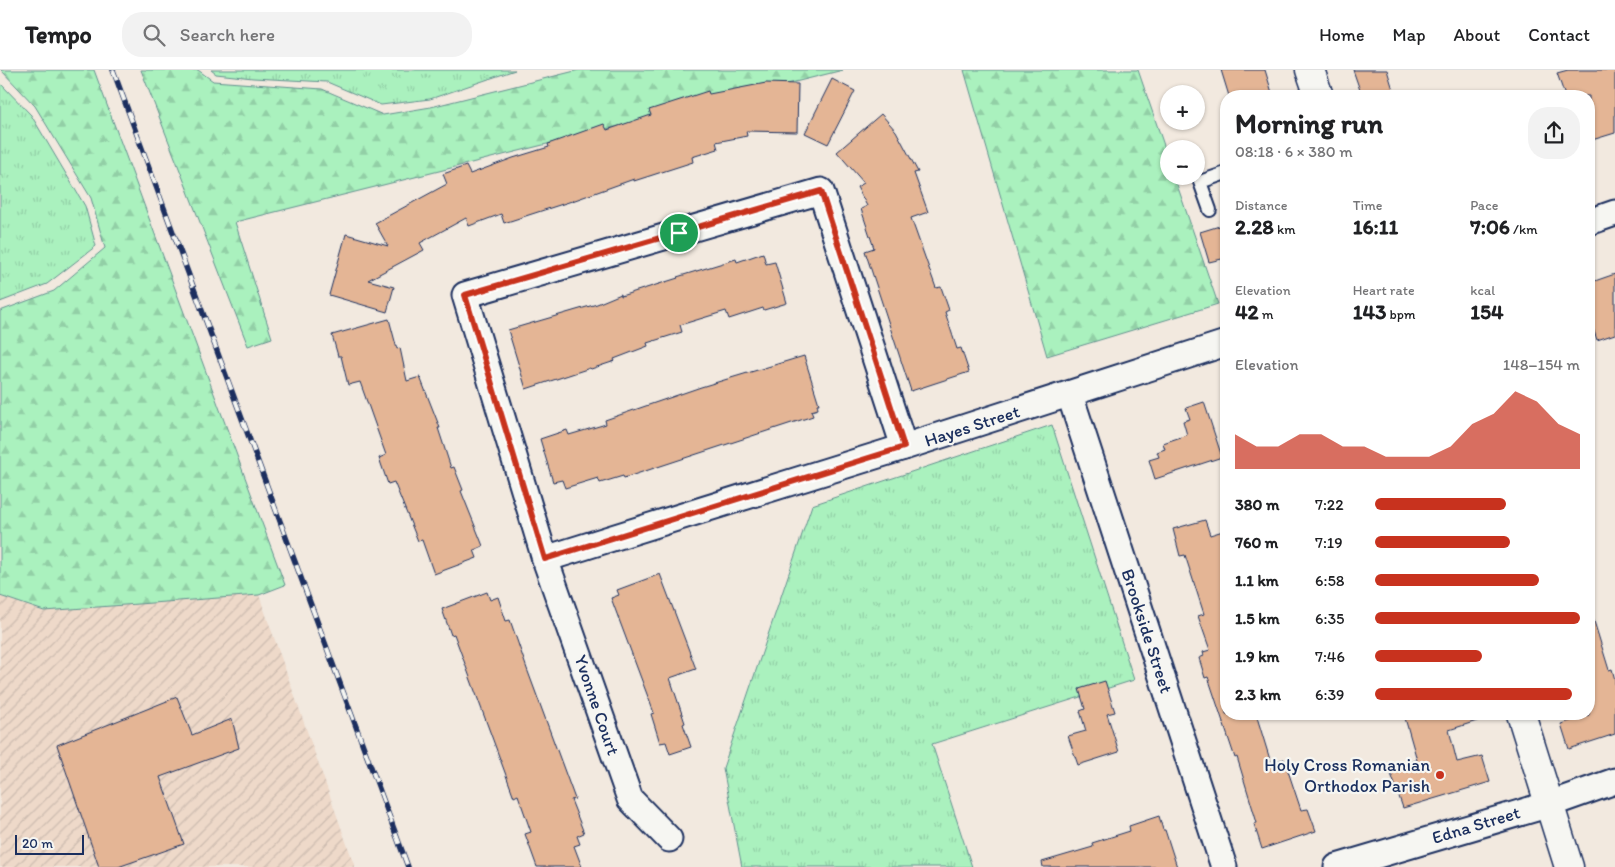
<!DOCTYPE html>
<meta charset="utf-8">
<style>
body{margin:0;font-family:Itim,sans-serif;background:#f2f2f2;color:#202124;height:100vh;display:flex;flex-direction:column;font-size:19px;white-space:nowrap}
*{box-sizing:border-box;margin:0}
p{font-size:16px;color:#757577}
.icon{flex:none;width:28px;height:28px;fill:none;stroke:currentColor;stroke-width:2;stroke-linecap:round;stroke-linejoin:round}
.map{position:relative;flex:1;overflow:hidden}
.drawer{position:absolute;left:1220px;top:20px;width:375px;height:630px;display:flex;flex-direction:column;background:#fff;border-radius:20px;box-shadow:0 1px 4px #0004}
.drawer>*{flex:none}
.tools{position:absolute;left:1160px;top:15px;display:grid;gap:10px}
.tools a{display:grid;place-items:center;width:45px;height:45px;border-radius:50%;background:#fff;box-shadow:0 1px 4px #0004;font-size:25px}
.scale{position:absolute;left:15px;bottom:12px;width:69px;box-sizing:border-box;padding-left:5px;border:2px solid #1b2f5e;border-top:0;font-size:14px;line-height:18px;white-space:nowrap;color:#1b2f5e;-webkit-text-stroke:4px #f6f6f2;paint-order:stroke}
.pin{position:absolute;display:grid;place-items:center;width:42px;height:42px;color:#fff;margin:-21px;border:2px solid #fff;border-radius:50%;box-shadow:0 1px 5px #0007}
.round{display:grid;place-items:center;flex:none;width:52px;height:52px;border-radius:20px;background:#f2f2f2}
.summary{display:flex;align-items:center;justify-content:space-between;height:85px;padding:0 15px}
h1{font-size:28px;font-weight:700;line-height:38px}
.figures{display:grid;grid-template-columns:repeat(3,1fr);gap:8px;height:85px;padding:5px 15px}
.figures div{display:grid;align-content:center}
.figures b{font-size:21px;font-weight:700}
.figures small{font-size:14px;font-weight:400}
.figures p{font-size:14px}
.chart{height:140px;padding:10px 15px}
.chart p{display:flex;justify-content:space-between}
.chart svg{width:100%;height:90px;margin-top:5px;fill:#c8321e;opacity:.7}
ul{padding:0 15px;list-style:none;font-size:16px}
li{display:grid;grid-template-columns:80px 60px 1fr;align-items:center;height:38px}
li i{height:12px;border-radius:6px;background:#c8321e}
header{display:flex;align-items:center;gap:30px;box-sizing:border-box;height:70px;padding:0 25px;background:#fff;border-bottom:1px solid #e0e0e0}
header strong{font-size:24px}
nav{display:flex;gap:28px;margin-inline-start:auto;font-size:18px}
.search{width:350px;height:45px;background:#f2f2f2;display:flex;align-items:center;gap:12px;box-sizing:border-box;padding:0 18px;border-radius:20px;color:#757577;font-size:19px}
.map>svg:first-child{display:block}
.industrial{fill:url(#industrial-furrows)}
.grass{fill:url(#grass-tufts);stroke:#62908e}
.forest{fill:url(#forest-firs);stroke:#62908e}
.building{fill:#e4b595;stroke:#1b2f5e}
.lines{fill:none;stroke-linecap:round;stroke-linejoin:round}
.lane-casing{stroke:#1b2f5e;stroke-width:16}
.street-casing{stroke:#1b2f5e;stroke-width:29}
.secondary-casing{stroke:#1b2f5e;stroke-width:31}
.lane{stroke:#f6f6f2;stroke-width:12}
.street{stroke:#f6f6f2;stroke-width:25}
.secondary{stroke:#f6f6f2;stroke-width:28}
.rail-casing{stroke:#1b2f5e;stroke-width:5.5}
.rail{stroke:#f6f6f2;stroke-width:4;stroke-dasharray:11;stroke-linecap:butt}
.route-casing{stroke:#fff;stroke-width:10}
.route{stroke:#c8321e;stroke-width:6}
.poi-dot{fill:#c8321e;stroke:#f6f6f2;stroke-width:2}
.labels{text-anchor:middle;stroke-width:4.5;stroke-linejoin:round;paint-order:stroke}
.street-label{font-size:18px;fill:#1b2f5e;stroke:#f6f6f2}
.poi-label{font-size:18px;fill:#1b2f5e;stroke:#f6f6f2;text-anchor:end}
</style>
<header>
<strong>Tempo</strong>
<div class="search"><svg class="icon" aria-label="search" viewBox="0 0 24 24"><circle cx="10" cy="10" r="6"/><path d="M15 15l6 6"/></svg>Search here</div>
<nav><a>Home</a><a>Map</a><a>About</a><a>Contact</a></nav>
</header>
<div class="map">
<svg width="1615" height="797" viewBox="0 0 1615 797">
<defs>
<pattern id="industrial-furrows" width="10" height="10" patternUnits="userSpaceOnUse" patternTransform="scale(1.25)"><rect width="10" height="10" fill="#eed9c9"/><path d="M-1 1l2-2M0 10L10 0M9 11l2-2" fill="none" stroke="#ccbbaf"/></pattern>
<pattern id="grass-tufts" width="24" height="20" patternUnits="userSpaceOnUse" patternTransform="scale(1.25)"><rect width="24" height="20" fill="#aaf1be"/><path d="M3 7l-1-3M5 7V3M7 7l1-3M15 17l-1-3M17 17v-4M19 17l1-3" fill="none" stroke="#92cfa6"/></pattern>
<pattern id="forest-firs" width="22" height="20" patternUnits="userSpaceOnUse" patternTransform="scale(1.25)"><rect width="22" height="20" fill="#aaf1be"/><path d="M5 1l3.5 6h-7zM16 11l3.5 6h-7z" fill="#92cfa6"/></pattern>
</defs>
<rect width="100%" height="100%" fill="#f2e9df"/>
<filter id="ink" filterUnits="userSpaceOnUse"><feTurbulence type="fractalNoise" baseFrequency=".02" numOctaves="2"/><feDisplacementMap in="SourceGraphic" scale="10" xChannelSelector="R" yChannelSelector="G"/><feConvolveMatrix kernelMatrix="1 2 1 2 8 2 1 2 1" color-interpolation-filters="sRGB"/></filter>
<g filter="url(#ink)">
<polygon class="industrial" points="259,525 355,797 0,797 0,526 44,541"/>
<g class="grass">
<polygon points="211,0 515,0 430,29 381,35 327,12 253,8 216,4"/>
<polygon points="0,13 31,45 85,136 96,176 47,214 0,232"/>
<polygon points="1052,355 1134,610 932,674 972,797 742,797 723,698 812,435"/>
</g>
<g class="forest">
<polygon points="1,0 94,0 285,515 259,525 44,541 0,526 0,241 54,221 105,178 91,128 35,36"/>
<polygon points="141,0 198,0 213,11 322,19 383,45 431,37 579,0 843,0 235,152 272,268 248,276"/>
<polygon points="964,0 1138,0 1169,90 1169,106 1174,106 1218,234 1047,286"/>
</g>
<g class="building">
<polygon points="1221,0 1265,0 1273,26 1229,26"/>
<polygon points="1353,0 1387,0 1395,26 1362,26"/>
<polygon points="1568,0 1615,0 1615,63 1592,70 1589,60 1589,26 1565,26 1557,3"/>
<polygon points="832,9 855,21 828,74 805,63"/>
<polygon points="766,13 798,14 797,62 746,61 747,66 716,72 718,79 692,87 693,92 634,111 634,109 575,130 504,153 501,144 469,156 466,148 420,173 424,180 368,210 394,217 387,242 329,225 346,164 388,176 375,153 447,114 443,104 466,96 470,104 513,88 549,77 548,74 604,54 607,60 651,45 649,40 708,21 709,24"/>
<polygon points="881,44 896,61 918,102 914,103 928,142 911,148 936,218 941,217 949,240 945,242 957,279 961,278 969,302 911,321 865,181 874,178 861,139 867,136 857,117 864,113 837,82"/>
<polygon points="1226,154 1226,188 1209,192 1200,162"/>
<polygon points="763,183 766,194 775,192 787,233 764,240 763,238 729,249 726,241 680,255 682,262 647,273 648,276 614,289 615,291 591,299 590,298 526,319 508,260 597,234 621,224 621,226 678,208 677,207 736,189 737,192"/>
<polygon points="1615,204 1615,264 1597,270 1589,246 1589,213"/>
<polygon points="389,249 397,279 400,278 407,311 420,307 440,358 438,358 451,398 454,397 463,420 461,421 483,476 474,480 477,488 434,504 422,470 418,471 394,412 388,414 379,388 386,385 360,312 348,315 341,286 338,286 332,265"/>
<polygon points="804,286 819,334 817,334 818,339 811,341 813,346 624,408 623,406 600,413 598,408 565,418 562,410 553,412 540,369 567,360 569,365 606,354 605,350 701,317"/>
<polygon points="1204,332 1222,387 1155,409 1149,390 1159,387 1157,382 1165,379 1163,373 1187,365 1183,351 1190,349 1186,338"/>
<polygon points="1205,450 1210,465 1223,461 1226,472 1226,644 1256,644 1271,693 1284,689 1301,740 1308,739 1316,761 1262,779 1254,754 1257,753 1237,687 1235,688 1208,607 1205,608 1199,588 1204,586 1203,582 1210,580 1198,546 1204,544 1185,485 1180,486 1173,459"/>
<polygon points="660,504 696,599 670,608 685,653 683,654 691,677 670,684 666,672 660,673 651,644 654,643 611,528 619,525 617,520"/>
<polygon points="487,522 490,530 498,527 506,551 510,550 527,599 575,729 571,730 584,763 577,766 580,774 574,776 582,797 537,797 525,764 531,762 518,725 514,727 454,564 451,565 442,539"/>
<polygon points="1593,548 1609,600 1612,599 1615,610 1615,664 1569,679 1561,654 1589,645 1589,549"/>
<polygon points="1105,611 1115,642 1107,644 1119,682 1078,695 1068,666 1086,661 1080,641 1085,639 1079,619"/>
<polygon points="177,627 192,665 232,649 239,678 160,707 184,774 118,797 99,797 57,675"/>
<polygon points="1420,644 1486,644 1486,648 1449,660 1457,692 1482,686 1490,712 1403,738 1389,698 1417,690 1405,648"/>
<polygon points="1159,746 1163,760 1165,760 1177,797 1043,797 1042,792 1093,777 1092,773 1130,761 1129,756"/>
</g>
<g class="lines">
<defs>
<polyline id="lane" points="1210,140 1200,112 1226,103"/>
<g id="street">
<polyline points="1589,152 1615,143"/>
<polyline points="1070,325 1224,797"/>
<polyline points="545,489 904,377 1226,273"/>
<polyline points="669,769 630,729 545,489 465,225 821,121 904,377"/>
<polyline points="1337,797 1550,734 1615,711"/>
</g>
<g id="secondary">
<polyline points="1310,0 1319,26"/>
<polyline points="1521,644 1569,797"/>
</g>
</defs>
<use href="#lane" class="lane-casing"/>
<use href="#street" class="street-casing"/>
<use href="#secondary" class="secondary-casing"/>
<use href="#lane" class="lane"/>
<use href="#street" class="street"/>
<use href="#secondary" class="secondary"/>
<defs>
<polyline id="rail" points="113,0 408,797"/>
</defs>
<use href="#rail" class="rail-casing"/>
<use href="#rail" class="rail"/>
</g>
</g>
<g class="lines" filter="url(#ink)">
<defs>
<polygon id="route" points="821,121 904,377 545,489 465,225"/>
</defs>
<use href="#route" class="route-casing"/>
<use href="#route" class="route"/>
</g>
<circle class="poi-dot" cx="1440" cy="705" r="5"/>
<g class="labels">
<g class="street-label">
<text transform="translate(972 356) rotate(-18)" y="6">Hayes Street</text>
<text transform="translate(1147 561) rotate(72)" y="6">Brookside Street</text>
<text transform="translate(597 635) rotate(71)" y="6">Yvonne Court</text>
<text transform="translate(1476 755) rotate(-17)" y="6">Edna Street</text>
</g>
<g class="poi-label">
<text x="1430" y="701">Holy Cross Romanian<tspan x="1430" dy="21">Orthodox Parish</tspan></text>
</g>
</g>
</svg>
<div class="tools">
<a>+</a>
<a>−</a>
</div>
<div class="scale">20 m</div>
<div class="pin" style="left:679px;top:163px;background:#1e9e55"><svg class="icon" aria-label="arrive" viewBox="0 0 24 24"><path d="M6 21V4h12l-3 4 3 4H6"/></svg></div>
<section class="drawer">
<div class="summary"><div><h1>Morning run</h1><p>08:18 · 6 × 380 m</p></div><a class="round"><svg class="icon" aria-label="share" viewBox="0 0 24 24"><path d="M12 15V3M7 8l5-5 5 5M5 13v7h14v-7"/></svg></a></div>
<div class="figures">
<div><p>Distance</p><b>2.28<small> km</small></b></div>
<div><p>Time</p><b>16:11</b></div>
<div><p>Pace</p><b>7:06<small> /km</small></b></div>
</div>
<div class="figures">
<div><p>Elevation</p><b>42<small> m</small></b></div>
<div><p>Heart rate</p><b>143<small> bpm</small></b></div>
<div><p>kcal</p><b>154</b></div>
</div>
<div class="chart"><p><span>Elevation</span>148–154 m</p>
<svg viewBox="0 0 160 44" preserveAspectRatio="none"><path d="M0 44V27L10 33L20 33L30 27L40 27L50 33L60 33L70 38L80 38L90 38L100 33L110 22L120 17L130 6L140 11L150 22L160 27V44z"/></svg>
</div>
<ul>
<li><b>380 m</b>7:22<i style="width:64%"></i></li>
<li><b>760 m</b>7:19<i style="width:66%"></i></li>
<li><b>1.1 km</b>6:58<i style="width:80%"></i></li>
<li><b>1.5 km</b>6:35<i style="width:100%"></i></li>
<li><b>1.9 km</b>7:46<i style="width:52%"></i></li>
<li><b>2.3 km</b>6:39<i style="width:96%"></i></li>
</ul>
</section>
</div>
